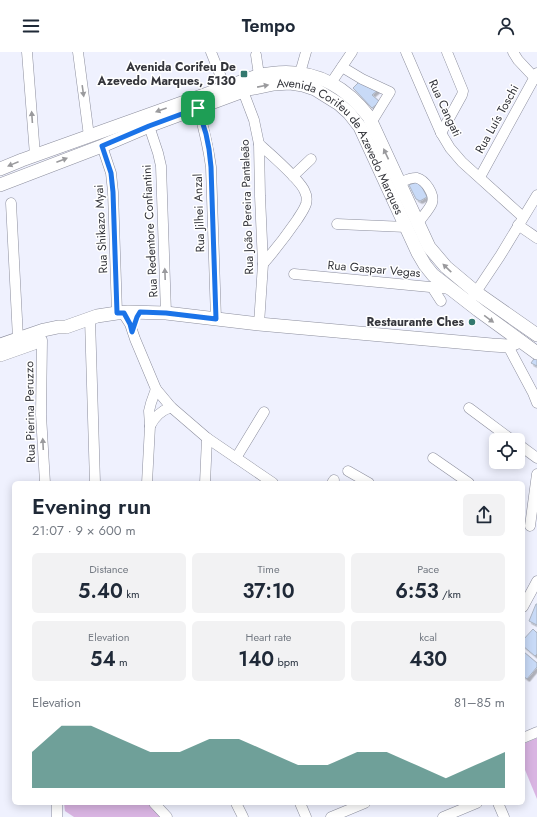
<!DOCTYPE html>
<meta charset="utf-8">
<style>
body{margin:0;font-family:Jost,sans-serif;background:#f2f2f3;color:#1f2937;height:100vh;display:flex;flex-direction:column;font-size:15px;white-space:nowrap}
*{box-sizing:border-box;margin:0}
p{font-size:13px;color:#747a83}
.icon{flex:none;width:22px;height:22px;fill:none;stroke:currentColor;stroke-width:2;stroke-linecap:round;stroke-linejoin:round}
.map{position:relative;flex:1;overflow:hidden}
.panel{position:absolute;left:12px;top:429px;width:513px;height:324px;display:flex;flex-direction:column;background:#fff;border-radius:6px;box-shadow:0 2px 10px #0003}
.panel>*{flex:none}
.controls{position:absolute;left:489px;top:381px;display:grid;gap:8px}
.controls a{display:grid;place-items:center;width:36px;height:36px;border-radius:6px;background:#fff;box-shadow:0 2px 10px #0003;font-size:20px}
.pin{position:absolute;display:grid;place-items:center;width:34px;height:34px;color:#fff;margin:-17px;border-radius:8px;box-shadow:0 2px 6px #0006}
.round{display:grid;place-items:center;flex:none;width:42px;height:42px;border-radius:6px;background:#f2f2f3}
.summary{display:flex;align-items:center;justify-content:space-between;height:68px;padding:0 20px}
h1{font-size:22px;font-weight:600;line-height:30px}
.stats{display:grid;grid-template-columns:repeat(3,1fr);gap:6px;height:68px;padding:4px 20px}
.stats div{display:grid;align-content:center;border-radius:6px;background:#f2f2f3;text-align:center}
.stats b{font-size:20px;font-weight:600}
.stats small{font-size:11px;font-weight:400}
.stats p{font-size:11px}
.chart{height:112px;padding:8px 20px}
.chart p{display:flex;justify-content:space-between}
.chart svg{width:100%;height:72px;margin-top:4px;fill:#33786e;opacity:.7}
header{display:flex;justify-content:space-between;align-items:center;height:52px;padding:0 20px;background:#fff;font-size:18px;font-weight:600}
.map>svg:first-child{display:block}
.green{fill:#d9b4e2}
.building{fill:#c8daf7;stroke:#abb4c2;filter:url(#shadow)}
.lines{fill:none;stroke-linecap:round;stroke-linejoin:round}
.minor-casing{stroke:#8c8e9d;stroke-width:11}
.major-casing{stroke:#8c8e9d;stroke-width:14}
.minor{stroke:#fff;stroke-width:10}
.major{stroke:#fff;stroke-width:13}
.oneway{fill:#9a9a9d}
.route-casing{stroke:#fff;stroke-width:8}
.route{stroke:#1a73e8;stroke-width:5}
.poi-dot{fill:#33786e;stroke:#fff;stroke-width:1.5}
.labels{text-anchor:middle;stroke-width:3;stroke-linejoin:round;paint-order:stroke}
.poi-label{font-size:12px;font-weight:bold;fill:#34353b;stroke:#fff;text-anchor:end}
.street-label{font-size:12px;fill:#34353b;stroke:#fff}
</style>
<header><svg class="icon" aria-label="menu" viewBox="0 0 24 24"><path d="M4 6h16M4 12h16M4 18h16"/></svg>Tempo<svg class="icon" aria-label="person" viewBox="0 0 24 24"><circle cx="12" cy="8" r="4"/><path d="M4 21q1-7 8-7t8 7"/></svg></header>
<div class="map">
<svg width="537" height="765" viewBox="0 0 537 765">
<defs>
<filter id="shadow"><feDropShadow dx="2.5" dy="2.5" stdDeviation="0" flood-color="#0004"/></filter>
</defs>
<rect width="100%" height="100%" fill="#eff1fe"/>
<g class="green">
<polygon points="537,686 537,747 523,713 523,692"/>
<polygon points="64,751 149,751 162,765 74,765 65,759"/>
</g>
<g class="building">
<polygon points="360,29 379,37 372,43 380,50 372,56 353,36"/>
<polygon points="419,129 427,145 420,149 416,147 409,133"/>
<polygon points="536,304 537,305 537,314 531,311"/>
<polygon points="536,552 537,552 537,573 529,569"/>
<polygon points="533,577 537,581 537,602 535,604 523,594 523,588"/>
<polygon points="524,600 537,611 537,615 527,627 523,624 523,601"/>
</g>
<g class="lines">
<defs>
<g id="minor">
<polyline points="27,0 35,103"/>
<polyline points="78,0 89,84"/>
<polyline points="211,0 225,35"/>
<polyline points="406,0 431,58 441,81 450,96 462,110 523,165"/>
<polyline points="513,0 518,8 534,25 537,27"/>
<polyline points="256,3 259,23"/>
<polyline points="342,15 362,27 390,40 371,71"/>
<polyline points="300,21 306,0"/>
<polyline points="331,31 352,0"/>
<polyline points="243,39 254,68 259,92 260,144 263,212 259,272"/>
<path d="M198,56C204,77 208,93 211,115L216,267"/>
<polyline points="149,74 158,101 161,114 166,261"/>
<polyline points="441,81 462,43 463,39 447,0"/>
<path d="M259,92C269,101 301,128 305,140C307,144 307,148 306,152C304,158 300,163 297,168C286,184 275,198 263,212"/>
<polyline points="102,94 111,121 113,140 117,261"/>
<polyline points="293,124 311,107"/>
<polyline points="480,125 537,21"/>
<path d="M399,131C404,129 411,125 417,126C425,128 435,142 432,151C429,158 422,165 418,171"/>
<polyline points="11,151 17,267 18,287"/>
<polyline points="337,172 406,175"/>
<polyline points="518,173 537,186"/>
<polyline points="294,222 451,237"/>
<polyline points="432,235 441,249"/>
<polyline points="472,246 500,204 537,143"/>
<polyline points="123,261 130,272 135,287 156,337 171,355 207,386 273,431"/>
<polyline points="90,267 95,431"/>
<polyline points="42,288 41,363 45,431"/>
<polyline points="508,294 533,341 537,351"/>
<polyline points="469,356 512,388"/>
<path d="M150,374C155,364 161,359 171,355"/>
<polyline points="518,392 537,406"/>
<polyline points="236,406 264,360"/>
<polyline points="433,406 469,431"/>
<polyline points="348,419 369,431"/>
<polyline points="147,431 150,374 149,359 151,351 156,337"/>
<polyline points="205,431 207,386"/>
<polyline points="332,431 334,428"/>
<polyline points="530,474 537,422"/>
<polyline points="523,555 537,529"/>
<polyline points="523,686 537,680"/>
<polyline points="57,751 57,765"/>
<polyline points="154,751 167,765"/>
<polyline points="236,751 243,765"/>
<polyline points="300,751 306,765"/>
<polyline points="498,751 504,765"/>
<polyline points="331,765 365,751"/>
<polyline points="443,765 477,751"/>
</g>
<g id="major">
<path d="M0,117L22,108L257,24C304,13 340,27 369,65L429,195L446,215L477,241L537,283"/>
<path id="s1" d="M0,133L102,94L149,74L249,37L274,32L290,31L303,33L315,37L339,52L349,61L360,75L418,201L425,213L433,223L478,258L537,301"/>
<polyline points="0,293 44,278 58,275 66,275 97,264 117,261 128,260 166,261 259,272 492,293 508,294 520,289"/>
<polyline points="0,303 34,291"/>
</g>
</defs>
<use href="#minor" class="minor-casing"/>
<use href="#major" class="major-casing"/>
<use href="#minor" class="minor"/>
<use href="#major" class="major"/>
</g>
<defs><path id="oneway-solid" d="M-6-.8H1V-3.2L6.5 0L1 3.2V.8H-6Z"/></defs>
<g class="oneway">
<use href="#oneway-solid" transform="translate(263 34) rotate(-11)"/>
<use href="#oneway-solid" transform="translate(83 39) rotate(82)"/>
<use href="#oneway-solid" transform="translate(161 58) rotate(160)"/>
<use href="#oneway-solid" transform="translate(32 65) rotate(-94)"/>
<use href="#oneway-solid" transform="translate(386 102) rotate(-115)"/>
<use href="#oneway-solid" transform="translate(62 108) rotate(-21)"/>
<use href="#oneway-solid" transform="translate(13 112) rotate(158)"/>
<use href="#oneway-solid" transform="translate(447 216) rotate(-136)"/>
<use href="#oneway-solid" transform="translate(165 222) rotate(-92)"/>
<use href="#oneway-solid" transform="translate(489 267) rotate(36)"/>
<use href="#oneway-solid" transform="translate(43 392) rotate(-93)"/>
</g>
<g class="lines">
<defs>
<polygon id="route" points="198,56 206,82 209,97 211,115 216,267 166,261 140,260 137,265 132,280 130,272 124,261 117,261 113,140 111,121 102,94 149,74"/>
</defs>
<use href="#route" class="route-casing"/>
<use href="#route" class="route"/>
</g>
<g class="poi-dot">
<rect x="240" y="18" width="8" height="8" rx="2"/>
<circle cx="472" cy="270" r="4"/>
</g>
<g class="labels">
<g class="poi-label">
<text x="236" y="19">Avenida Corifeu De<tspan x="236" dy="14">Azevedo Marques, 5130</tspan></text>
<text x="464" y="274">Restaurante Ches</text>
</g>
<g class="street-label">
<text transform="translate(445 56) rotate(65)" y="4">Rua Cangati</text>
<text transform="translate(497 67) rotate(-61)" y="4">Rua Luís Toschi</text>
<text dy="4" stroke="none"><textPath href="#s1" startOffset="392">Avenida Corifeu de Azevedo Marques</textPath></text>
<text transform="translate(247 155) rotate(-92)" y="4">Rua João Pereira Pantaleão</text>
<text transform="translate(199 161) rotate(-92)" y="4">Rua Jilhei Anzal</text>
<text transform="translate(101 177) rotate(-93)" y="4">Rua Shikazo Myai</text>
<text transform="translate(150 179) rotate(-93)" y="4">Rua Redentore Confiantini</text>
<text transform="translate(374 217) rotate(5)" y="4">Rua Gaspar Vegas</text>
<text transform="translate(30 360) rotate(-91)" y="4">Rua Pierina Peruzzo</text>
</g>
</g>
</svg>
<div class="controls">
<a><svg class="icon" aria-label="locate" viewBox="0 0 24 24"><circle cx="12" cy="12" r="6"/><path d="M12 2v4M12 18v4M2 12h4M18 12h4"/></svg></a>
</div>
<div class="pin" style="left:198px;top:56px;background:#1e9e55"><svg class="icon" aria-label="arrive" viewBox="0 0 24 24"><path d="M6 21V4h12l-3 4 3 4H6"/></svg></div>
<section class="panel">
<div class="summary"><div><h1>Evening run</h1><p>21:07 · 9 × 600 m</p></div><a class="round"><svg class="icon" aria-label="share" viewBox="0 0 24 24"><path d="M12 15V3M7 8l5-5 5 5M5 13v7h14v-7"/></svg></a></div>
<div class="stats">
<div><p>Distance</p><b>5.40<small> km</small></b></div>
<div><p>Time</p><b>37:10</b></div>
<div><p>Pace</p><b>6:53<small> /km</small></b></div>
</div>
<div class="stats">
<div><p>Elevation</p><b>54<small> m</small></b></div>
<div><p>Heart rate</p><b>140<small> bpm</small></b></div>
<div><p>kcal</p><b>430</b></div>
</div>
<div class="chart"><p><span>Elevation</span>81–85 m</p>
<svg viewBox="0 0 160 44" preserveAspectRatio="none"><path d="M0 44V22L10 6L20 6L30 14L40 22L50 22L60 14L70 14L80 22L90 30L100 30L110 22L120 22L130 30L140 38L150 30L160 22V44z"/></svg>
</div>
</section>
</div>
